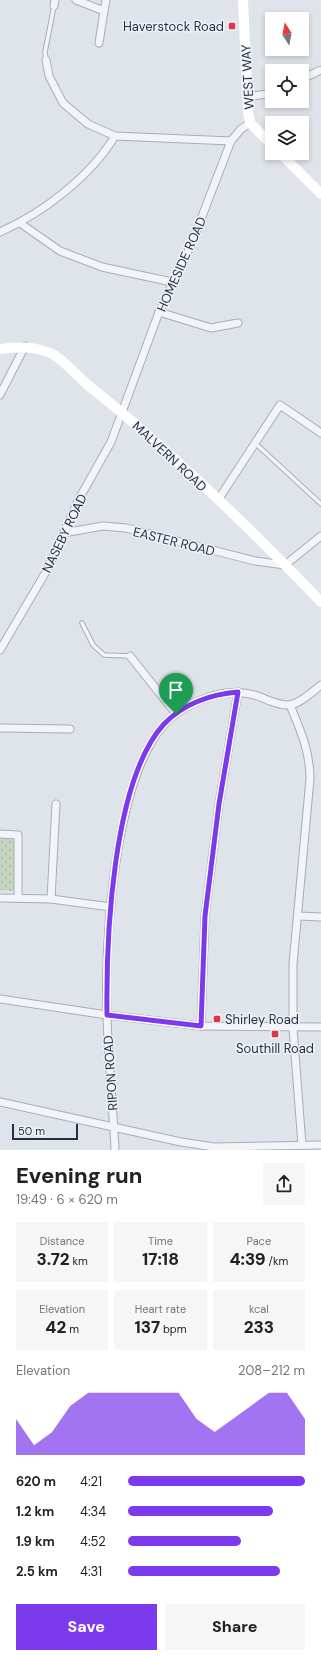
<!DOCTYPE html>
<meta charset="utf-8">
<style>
body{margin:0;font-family:"DM Sans",sans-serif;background:#f6f6f6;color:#222;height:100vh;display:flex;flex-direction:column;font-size:15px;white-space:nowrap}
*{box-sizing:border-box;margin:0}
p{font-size:13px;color:#767676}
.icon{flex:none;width:22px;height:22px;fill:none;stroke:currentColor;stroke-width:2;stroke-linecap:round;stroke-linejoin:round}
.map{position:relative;height:1150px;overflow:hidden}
.details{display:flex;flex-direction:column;background:#fff;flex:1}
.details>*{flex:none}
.needle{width:26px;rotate:349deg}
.controls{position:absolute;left:265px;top:12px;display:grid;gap:8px}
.controls a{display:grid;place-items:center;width:44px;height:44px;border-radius:0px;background:#fff;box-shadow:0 2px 6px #0003;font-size:20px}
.scale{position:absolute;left:12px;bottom:10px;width:66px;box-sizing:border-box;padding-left:4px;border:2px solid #262f43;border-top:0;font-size:11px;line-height:14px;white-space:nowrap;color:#262f43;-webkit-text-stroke:3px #eff2f7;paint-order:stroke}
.pin{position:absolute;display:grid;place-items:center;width:34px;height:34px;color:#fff;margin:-41px -17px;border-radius:50% 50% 50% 0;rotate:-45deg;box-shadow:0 0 4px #0007}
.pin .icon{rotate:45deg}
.round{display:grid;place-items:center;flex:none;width:42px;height:42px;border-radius:0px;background:#f6f6f6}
.summary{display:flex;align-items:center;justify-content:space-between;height:68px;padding:0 16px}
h1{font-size:22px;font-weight:800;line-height:30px}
.figures{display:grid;grid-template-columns:repeat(3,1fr);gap:6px;height:68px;padding:4px 16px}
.figures div{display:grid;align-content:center;border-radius:0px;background:#f6f6f6;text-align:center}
.figures b{font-size:17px;font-weight:800}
.figures small{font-size:11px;font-weight:400}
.figures p{font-size:11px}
.chart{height:112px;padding:8px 16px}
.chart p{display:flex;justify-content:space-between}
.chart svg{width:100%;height:72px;margin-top:4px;fill:#7c3aed;opacity:.7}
.action{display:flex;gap:8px;margin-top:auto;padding:8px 16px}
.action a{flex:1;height:46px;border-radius:0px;background:#7c3aed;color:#fff;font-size:16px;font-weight:800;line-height:46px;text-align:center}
.action a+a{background:#f6f6f6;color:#222}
ul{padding:0 16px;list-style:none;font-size:13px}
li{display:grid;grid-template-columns:64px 48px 1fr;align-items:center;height:30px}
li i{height:10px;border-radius:5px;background:#7c3aed}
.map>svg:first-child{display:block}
.green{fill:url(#green-dots)}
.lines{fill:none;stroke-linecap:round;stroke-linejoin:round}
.lane-casing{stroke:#a8adb8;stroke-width:5.5}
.street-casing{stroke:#a8adb8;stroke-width:9}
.lane{stroke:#f2f4f8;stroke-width:3.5}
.street{stroke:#f2f4f8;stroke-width:7}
.secondary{stroke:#fff;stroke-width:10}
.route-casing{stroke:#fff;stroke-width:8}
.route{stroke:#7c3aed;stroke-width:5}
.poi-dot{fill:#db3746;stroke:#eff2f7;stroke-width:1.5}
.labels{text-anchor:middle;stroke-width:3;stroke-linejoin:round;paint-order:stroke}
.poi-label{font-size:13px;fill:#262f43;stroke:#eff2f7;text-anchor:end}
.street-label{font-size:13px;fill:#262f43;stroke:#eff2f7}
</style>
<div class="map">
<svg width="321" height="1150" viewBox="0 0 321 1150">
<defs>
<pattern id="green-dots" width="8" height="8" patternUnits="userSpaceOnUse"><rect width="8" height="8" fill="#c3d5bf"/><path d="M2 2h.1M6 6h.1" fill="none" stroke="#a7b7a5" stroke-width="1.8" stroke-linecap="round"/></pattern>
</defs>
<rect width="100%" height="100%" fill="#dfe3ea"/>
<polygon class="green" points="0,838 15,838 14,891 0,890"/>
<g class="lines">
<defs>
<g id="lane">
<polyline points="46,60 45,52 54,6"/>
<polyline points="255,443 321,504"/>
<polyline points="82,623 93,645 104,655 130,656"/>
</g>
<g id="street">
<polyline points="76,0 104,11 106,0"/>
<polyline points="54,6 55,0"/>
<polyline points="99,43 104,11"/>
<polyline points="46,60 49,76 63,103 88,124 115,136 231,141"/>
<polyline points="302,79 321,70"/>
<polyline points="248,97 272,93"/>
<polyline points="20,223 60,251 102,267 172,282"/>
<path d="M0,232C43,213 91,176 115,136"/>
<polyline points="159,312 211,328 238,323"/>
<polyline points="0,395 25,346"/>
<polyline points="218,500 280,405 321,433"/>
<polyline points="63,533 103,526 126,528 255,561 285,565 321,536"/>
<polyline points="0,650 47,570 79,499 111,442 159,312 191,245 231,141 241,129 250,123"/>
<polyline points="130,656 176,714"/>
<path d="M290,705C300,729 310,751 310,779L293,964V1028L302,1145"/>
<polyline points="0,728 70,729"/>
<polyline points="0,834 18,835 18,898"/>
<polyline points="0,898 51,899 111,907"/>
<polyline points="51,899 56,804"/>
<polyline points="299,916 321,917"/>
<polyline points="0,999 107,1015 201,1026 321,1027"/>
<polyline points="201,1026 205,916 219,804 238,692"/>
<polyline points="0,1102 181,1142 214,1147 321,1145"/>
<path d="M115,1150C113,1105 108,1060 107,1015C104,945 114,755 177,713C201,697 229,687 258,696C267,700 280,706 290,705C301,703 312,692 321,685"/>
</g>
</defs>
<use href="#lane" class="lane-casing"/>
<use href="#street" class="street-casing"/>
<use href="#lane" class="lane"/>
<use href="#street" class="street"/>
<g class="secondary">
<polyline points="243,0 248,112 250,123 272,145"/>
<polyline points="280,153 321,194"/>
<path d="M0,349C18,347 33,346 50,353C60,356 79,378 89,386C172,452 248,526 321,602"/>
</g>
</g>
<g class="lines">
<defs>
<path id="route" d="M238,692L219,804L205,916L201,1026L107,1015C106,940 112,781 164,724C183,704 211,694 238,692Z"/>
</defs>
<use href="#route" class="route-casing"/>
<use href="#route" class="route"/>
</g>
<g class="poi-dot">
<rect x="228" y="22" width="8" height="8" rx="2"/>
<rect x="213" y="1015" width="8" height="8" rx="2"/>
<rect x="271" y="1030" width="8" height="8" rx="2"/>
</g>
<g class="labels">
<g class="poi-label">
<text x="224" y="31">Haverstock Road</text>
<text x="225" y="1024" text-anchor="start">Shirley Road</text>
<text x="275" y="1053" text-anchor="middle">Southill Road</text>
</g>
<g class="street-label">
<text transform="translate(247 77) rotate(-93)" y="5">WEST WAY</text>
<text transform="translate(181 264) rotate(-66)" y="5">HOMESIDE ROAD</text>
<text transform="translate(170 456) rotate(43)" y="5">MALVERN ROAD</text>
<text transform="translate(64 533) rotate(-64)" y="5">NASEBY ROAD</text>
<text transform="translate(174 541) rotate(14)" y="5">EASTER ROAD</text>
<text transform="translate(110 1073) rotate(-94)" y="5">RIPON ROAD</text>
</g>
</g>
</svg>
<div class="controls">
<a><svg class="needle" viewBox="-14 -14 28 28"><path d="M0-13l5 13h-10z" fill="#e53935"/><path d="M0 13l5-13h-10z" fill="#767676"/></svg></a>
<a><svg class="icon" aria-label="locate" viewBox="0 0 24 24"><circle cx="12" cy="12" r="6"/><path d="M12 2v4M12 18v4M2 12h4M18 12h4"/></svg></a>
<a><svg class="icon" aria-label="layers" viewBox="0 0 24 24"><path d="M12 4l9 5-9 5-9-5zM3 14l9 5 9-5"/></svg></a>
</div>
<div class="scale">50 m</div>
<div class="pin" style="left:176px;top:714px;background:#1e9e55"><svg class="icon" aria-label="arrive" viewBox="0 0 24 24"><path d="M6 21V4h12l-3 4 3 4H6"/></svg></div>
</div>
<section class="details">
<div class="summary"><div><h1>Evening run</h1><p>19:49 · 6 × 620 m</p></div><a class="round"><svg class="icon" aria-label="share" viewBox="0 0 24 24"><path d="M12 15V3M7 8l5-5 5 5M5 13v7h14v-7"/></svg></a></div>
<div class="figures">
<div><p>Distance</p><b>3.72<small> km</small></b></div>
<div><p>Time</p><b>17:18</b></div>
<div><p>Pace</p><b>4:39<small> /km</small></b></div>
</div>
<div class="figures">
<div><p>Elevation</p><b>42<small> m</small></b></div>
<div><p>Heart rate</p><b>137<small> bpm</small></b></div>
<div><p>kcal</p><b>233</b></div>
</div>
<div class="chart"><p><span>Elevation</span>208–212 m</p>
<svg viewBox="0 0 160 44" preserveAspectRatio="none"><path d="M0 44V22L10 38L20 30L30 14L40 6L50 6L60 6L70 6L80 6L90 6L100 22L110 30L120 22L130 14L140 6L150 6L160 22V44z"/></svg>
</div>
<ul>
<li><b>620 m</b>4:21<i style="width:100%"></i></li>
<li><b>1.2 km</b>4:34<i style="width:82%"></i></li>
<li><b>1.9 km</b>4:52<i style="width:64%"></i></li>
<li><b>2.5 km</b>4:31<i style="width:86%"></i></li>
</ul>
<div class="action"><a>Save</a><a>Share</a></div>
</section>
